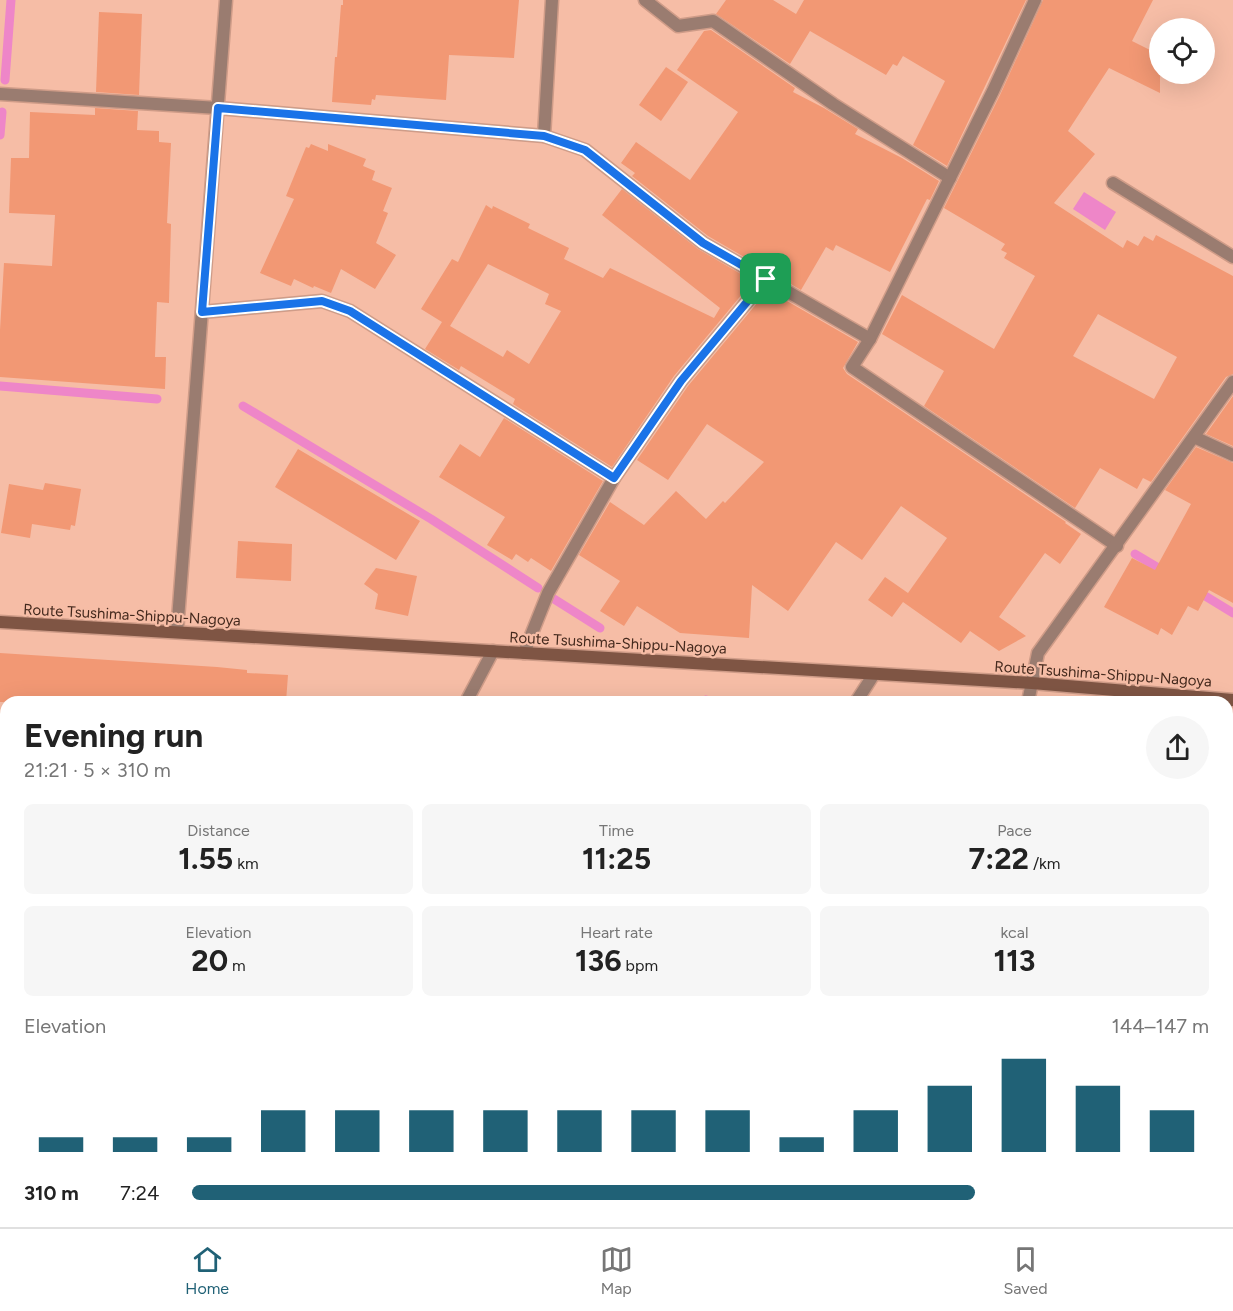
<!DOCTYPE html>
<meta charset="utf-8">
<style>
body{margin:0;font-family:Figtree,sans-serif;background:#f6f6f6;color:#222;height:100vh;display:flex;flex-direction:column;font-size:22px;white-space:nowrap}
*{box-sizing:border-box;margin:0}
p{font-size:20px;color:#767676}
.icon{flex:none;width:33px;height:33px;fill:none;stroke:currentColor;stroke-width:2;stroke-linecap:round;stroke-linejoin:round}
.map{position:relative;flex:1;overflow:hidden}
.side{position:absolute;left:0px;top:696px;width:1233px;height:531px;display:flex;flex-direction:column;background:#fff;border-radius:18px 18px 0 0;box-shadow:0 6px 24px #0002}
.side>*{flex:none}
.controls{position:absolute;left:1149px;top:18px;display:grid;gap:12px}
.controls a{display:grid;place-items:center;width:66px;height:66px;border-radius:50%;background:#fff;box-shadow:0 6px 24px #0002;font-size:30px}
.pin{position:absolute;display:grid;place-items:center;width:51px;height:51px;color:#fff;margin:-26px;border-radius:12px;box-shadow:0 3px 9px #0006}
.round{display:grid;place-items:center;flex:none;width:63px;height:63px;border-radius:32px;background:#f6f6f6}
.head{display:flex;align-items:center;justify-content:space-between;height:102px;padding:0 24px}
h1{font-size:33px;font-weight:700;line-height:45px}
.figures{display:grid;grid-template-columns:repeat(3,1fr);gap:9px;height:102px;padding:6px 24px}
.figures div{display:grid;align-content:center;border-radius:9px;background:#f6f6f6;text-align:center}
.figures b{font-size:30px;font-weight:700}
.figures small{font-size:16px;font-weight:400}
.figures p{font-size:16px}
.chart{height:168px;padding:12px 24px}
.chart p{display:flex;justify-content:space-between}
.chart svg{width:100%;height:108px;margin-top:6px;stroke:#206176;stroke-width:6}
ul{padding:0 24px;list-style:none;font-size:20px}
li{display:grid;grid-template-columns:96px 72px 1fr;align-items:center;height:45px}
li i{height:15px;border-radius:8px;background:#206176}
.menu{display:flex;justify-content:space-around;align-items:center;height:84px;border-top:2px solid #e0e0e0;background:#fff;font-size:16px;color:#767676}
.menu a{display:grid;justify-items:center;gap:3px}
.menu .selected{color:#206176}
.map>svg:first-child{display:block}
.water{fill:#ee86c8}
.lines{fill:none;stroke-linecap:round;stroke-linejoin:round}
.stream{stroke:#ee86c8;stroke-width:9}
.building{fill:#f29874;fill-rule:evenodd}
.minor-casing{stroke:#cf9c88;stroke-width:15}
.tertiary-casing{stroke:#cf9c88;stroke-width:15}
.secondary-casing{stroke:#cf9c88;stroke-width:15}
.minor{stroke:#9a7c70;stroke-width:12}
.tertiary{stroke:#9a7c70;stroke-width:12}
.secondary{stroke:#7f5544;stroke-width:12}
.route-casing{stroke:#fff;stroke-width:12}
.route{stroke:#1a73e8;stroke-width:8}
.labels{text-anchor:middle;stroke-width:4.5;stroke-linejoin:round;paint-order:stroke}
.street-label{font-size:15px;fill:#44291d;stroke:#f6bda6}
</style>
<div class="map">
<svg width="1233" height="1227" viewBox="0 0 1233 1227">
<rect width="100%" height="100%" fill="#f6bda6"/>
<polygon class="water" points="1084,192 1116,212 1105,230 1073,209"/>
<g class="lines">
<g class="stream">
<polyline points="5,80 11,0"/>
<polyline points="0,135 2,112"/>
<polyline points="0,386 157,399"/>
<polyline points="243,406 431,519 538,588"/>
<polyline points="1135,554 1167,573"/>
<polyline points="1197,591 1233,613"/>
<polyline points="554,599 600,628"/>
<polyline points="706,700 709,702"/>
<polyline points="1227,944 1233,945"/>
<polyline points="1229,1113 1233,1077"/>
</g>
</g>
<g class="building">
<polygon points="343,0 519,0 514,58 449,55 446,100 376,95 375,100 372,99 371,105 332,102 335,57 337,57 341,5 343,5"/>
<polygon points="726,0 773,0 796,14 804,0 1026,0 947,166 913,145 945,81 903,56 897,66 893,64 886,75 810,31 790,64 716,14"/>
<path d="M1043,0H1153L1132,41L1160,55V93L1109,68L1068,131L1095,154L1054,203L1123,248L1127,240L1138,246L1144,236L1153,241L1156,235L1233,276V374L1226,377L1151,482L1143,478L1137,489L1100,468L1075,508L924,406L944,371L882,334L902,295L994,349L1035,276L1004,258L1007,253L1001,250L1005,244L944,208L1000,95ZM1098,314L1177,357L1154,399L1073,356Z"/>
<polygon points="99,12 142,14 139,95 96,92"/>
<polygon points="711,30 795,88 793,92 824,108 858,129 855,134 902,158 939,181 930,200 927,199 890,272 836,245 833,251 826,247 801,290 708,236 632,176 635,173 621,163 636,142 690,180 738,112 677,70 704,31"/>
<polygon points="666,67 688,82 661,121 639,105"/>
<polygon points="95,108 138,111 137,130 159,131 159,142 171,143 167,223 171,224 169,303 157,302 155,357 166,357 165,389 0,377 0,330 4,263 52,266 55,215 9,213 11,158 29,158 30,112 95,115"/>
<polygon points="311,144 328,151 328,144 366,159 363,166 375,171 372,180 392,188 383,211 388,213 376,243 396,255 375,289 341,269 331,293 314,286 313,288 294,279 291,286 260,273 294,199 286,196 306,147 309,148"/>
<path d="M622,189L698,249L753,281L674,376L612,467L513,404L515,399L461,366L459,370L425,349L442,322L421,309L452,259L458,262L486,205L492,209L493,206L530,224L528,228L569,248L564,259L603,278L610,268L714,318L720,308L602,215ZM488,264L549,294L545,304L561,311L529,364L507,350L503,357L450,326Z"/>
<polygon points="768,290 858,342 843,368 847,374 1066,522 1065,523 1081,534 1060,564 1045,553 999,617 1026,636 999,651 970,631 961,643 903,602 892,617 868,600 885,577 908,593 947,538 901,506 862,560 836,542 788,611 752,585 749,638 680,633 637,606 624,626 600,611 620,581 579,555 610,502 644,525 676,491 706,519 723,501 725,503 764,462 707,424 668,480 637,460 688,386"/>
<polygon points="1233,396 1233,446 1206,434"/>
<polygon points="504,418 603,481 551,571 531,558 528,562 516,554 512,560 487,545 505,517 439,477 460,444 480,457"/>
<polygon points="1196,447 1233,463 1233,603 1209,590 1198,611 1188,606 1172,635 1161,628 1158,635 1104,607 1132,558 1155,570 1191,504 1165,490"/>
<polygon points="298,449 420,521 396,560 275,487"/>
<polygon points="45,483 81,489 75,526 71,525 70,530 32,524 30,538 1,533 9,484 43,490"/>
<polygon points="238,541 292,544 291,581 236,578"/>
<polygon points="376,568 417,576 408,616 375,609 378,594 364,584"/>
<polygon points="0,653 217,667 247,670 247,673 288,675 286,702 191,702 105,696 104,702 0,702"/>
</g>
<g class="lines">
<defs>
<g id="minor">
<polyline points="645,0 678,26 713,21 833,104 950,178"/>
<polyline points="1035,0 993,91 870,339 852,367 1117,546"/>
<polyline points="0,94 218,108 544,136 585,150 703,243 870,339"/>
<polyline points="544,136 552,0"/>
<polyline points="1113,183 1233,257"/>
<polyline points="202,312 322,301 350,311 614,478"/>
<polyline points="1194,437 1233,455"/>
<polyline points="524,653 548,593 614,478 681,381 766,279"/>
<polyline points="466,702 493,651"/>
<polyline points="856,702 874,674"/>
<polyline points="1028,702 1038,653 1233,382"/>
<polyline points="0,1137 6,1131"/>
<polyline points="156,1221 161,1227"/>
<polyline points="613,1221 620,1227"/>
<polyline points="828,1221 829,1227"/>
<polyline points="1136,1221 1166,1227"/>
<polyline points="319,1227 323,1221"/>
<polyline points="681,1227 686,1221"/>
</g>
<polyline id="tertiary" points="177,632 226,0"/>
<polyline id="secondary" points="0,622 1032,683 1233,700"/>
</defs>
<use href="#minor" class="minor-casing"/>
<use href="#tertiary" class="tertiary-casing"/>
<use href="#secondary" class="secondary-casing"/>
<use href="#minor" class="minor"/>
<use href="#tertiary" class="tertiary"/>
<use href="#secondary" class="secondary"/>
</g>
<g class="lines">
<defs>
<polygon id="route" points="218,108 544,136 585,150 703,243 766,279 681,381 614,478 350,311 322,301 202,312"/>
</defs>
<use href="#route" class="route-casing"/>
<use href="#route" class="route"/>
</g>
<g class="labels">
<g class="street-label">
<text transform="translate(132 615) rotate(3)" y="5">Route Tsushima-Shippu-Nagoya</text>
<text transform="translate(618 643) rotate(3)" y="5">Route Tsushima-Shippu-Nagoya</text>
<text transform="translate(1103 674) rotate(4)" y="5">Route Tsushima-Shippu-Nagoya</text>
</g>
</g>
</svg>
<div class="controls">
<a><svg class="icon" aria-label="locate" viewBox="0 0 24 24"><circle cx="12" cy="12" r="6"/><path d="M12 2v4M12 18v4M2 12h4M18 12h4"/></svg></a>
</div>
<div class="pin" style="left:766px;top:279px;background:#1e9e55"><svg class="icon" aria-label="arrive" viewBox="0 0 24 24"><path d="M6 21V4h12l-3 4 3 4H6"/></svg></div>
<section class="side">
<div class="head"><div><h1>Evening run</h1><p>21:21 · 5 × 310 m</p></div><a class="round"><svg class="icon" aria-label="share" viewBox="0 0 24 24"><path d="M12 15V3M7 8l5-5 5 5M5 13v7h14v-7"/></svg></a></div>
<div class="figures">
<div><p>Distance</p><b>1.55<small> km</small></b></div>
<div><p>Time</p><b>11:25</b></div>
<div><p>Pace</p><b>7:22<small> /km</small></b></div>
</div>
<div class="figures">
<div><p>Elevation</p><b>20<small> m</small></b></div>
<div><p>Heart rate</p><b>136<small> bpm</small></b></div>
<div><p>kcal</p><b>113</b></div>
</div>
<div class="chart"><p><span>Elevation</span>144–147 m</p>
<svg viewBox="0 0 160 44" preserveAspectRatio="none"><path d="M5 44V38M15 44V38M25 44V38M35 44V27M45 44V27M55 44V27M65 44V27M75 44V27M85 44V27M95 44V27M105 44V38M115 44V27M125 44V17M135 44V6M145 44V17M155 44V27"/></svg>
</div>
<ul>
<li><b>310 m</b>7:24<i style="width:77%"></i></li>
</ul>
</section>
</div>
<nav class="menu">
<a class="selected"><svg class="icon" aria-label="home" viewBox="0 0 24 24"><path d="M3 11l9-7 9 7M6 9v11h12V9"/></svg>Home</a>
<a><svg class="icon" aria-label="map" viewBox="0 0 24 24"><path d="M3 6l6-2 6 2 6-2v14l-6 2-6-2-6 2zM9 4v14M15 6v14"/></svg>Map</a>
<a><svg class="icon" aria-label="saved" viewBox="0 0 24 24"><path d="M7 4h10v16l-5-4-5 4z"/></svg>Saved</a>
</nav>
